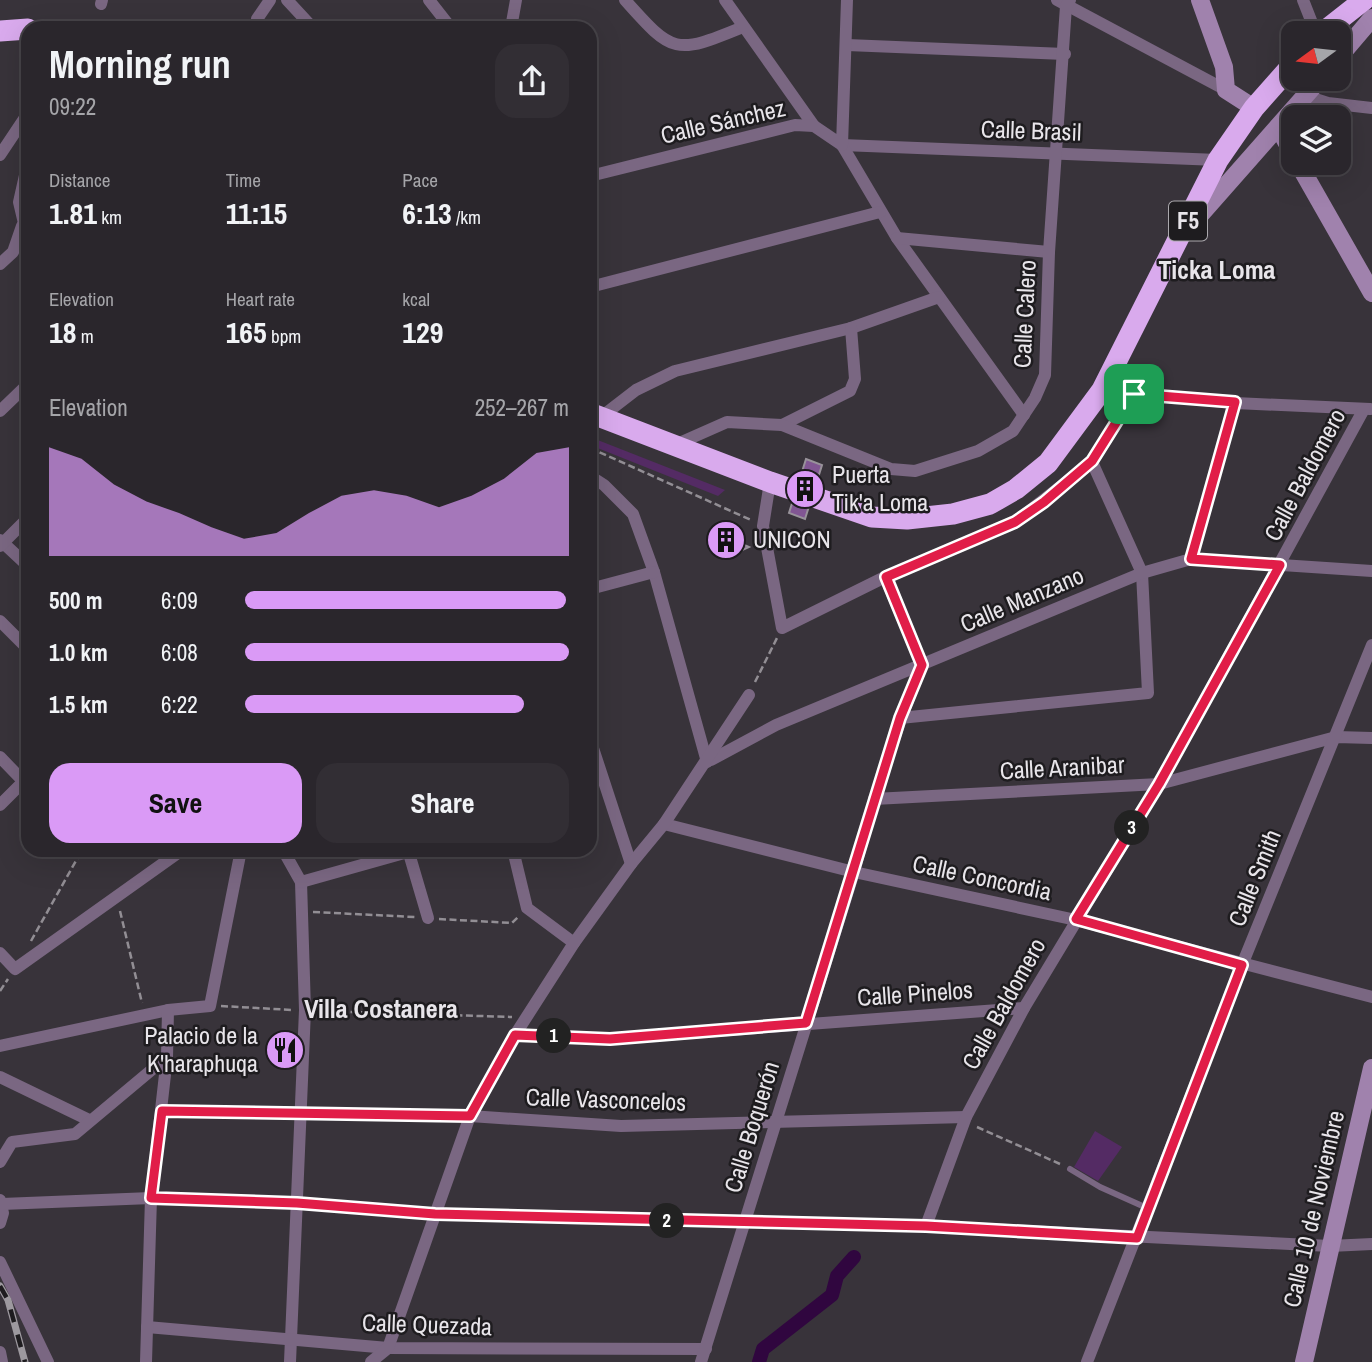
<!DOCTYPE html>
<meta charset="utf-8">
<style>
body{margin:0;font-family:"Archivo Narrow",sans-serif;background:#322e34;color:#f1f3f6;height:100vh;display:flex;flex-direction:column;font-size:26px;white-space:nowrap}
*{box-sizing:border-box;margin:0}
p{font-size:23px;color:#a5a5a9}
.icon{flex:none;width:38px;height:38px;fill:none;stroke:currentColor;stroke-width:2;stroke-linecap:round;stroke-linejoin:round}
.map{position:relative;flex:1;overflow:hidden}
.side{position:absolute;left:21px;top:21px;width:576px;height:836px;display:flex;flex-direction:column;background:#2a262c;border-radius:21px;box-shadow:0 7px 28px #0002,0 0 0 2px #464348}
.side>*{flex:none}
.needle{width:46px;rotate:255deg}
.controls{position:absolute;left:1281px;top:21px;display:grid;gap:14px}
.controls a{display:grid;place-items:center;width:70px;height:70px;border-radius:14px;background:#2a262c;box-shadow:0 7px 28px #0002,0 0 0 2px #464348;font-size:35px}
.pin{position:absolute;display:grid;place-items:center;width:60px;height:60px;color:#fff;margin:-30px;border-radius:14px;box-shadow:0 4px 10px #0006}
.km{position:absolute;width:35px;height:35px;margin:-18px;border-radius:50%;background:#222;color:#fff;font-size:19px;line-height:35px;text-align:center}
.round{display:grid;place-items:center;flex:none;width:74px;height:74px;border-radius:21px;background:#322e34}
.headline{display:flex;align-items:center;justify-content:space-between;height:119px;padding:0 28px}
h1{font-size:38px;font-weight:700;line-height:52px}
.metrics{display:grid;grid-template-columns:repeat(3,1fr);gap:10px;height:119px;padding:7px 28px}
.metrics div{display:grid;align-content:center}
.metrics b{font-size:30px;font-weight:700}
.metrics small{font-size:19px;font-weight:400}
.metrics p{font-size:19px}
.chart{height:196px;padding:14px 28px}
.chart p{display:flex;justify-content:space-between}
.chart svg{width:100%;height:126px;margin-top:7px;fill:#da9af6;opacity:.7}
.button{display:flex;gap:14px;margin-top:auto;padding:14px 28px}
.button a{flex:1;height:80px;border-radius:21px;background:#da9af6;color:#111;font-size:28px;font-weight:700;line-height:80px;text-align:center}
.button a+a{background:#322e34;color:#f1f3f6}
ul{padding:0 28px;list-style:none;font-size:23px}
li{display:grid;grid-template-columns:112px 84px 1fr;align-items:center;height:52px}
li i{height:18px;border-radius:9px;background:#da9af6}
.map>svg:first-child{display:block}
.green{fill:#542b64}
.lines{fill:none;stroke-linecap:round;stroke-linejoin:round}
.canal{stroke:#30063f;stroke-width:14}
.building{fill:#815693;stroke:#98929a;stroke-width:2}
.path{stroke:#928e94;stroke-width:2.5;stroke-dasharray:7 3.5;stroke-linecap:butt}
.lane{stroke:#7a6782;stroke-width:6}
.street{stroke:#7a6782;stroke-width:12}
.secondary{stroke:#a082ad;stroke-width:18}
.highway{stroke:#d9aaed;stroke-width:21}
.rail-casing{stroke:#9d999f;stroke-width:7}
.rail{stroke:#1e1c1f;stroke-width:4.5;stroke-dasharray:13;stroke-linecap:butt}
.route-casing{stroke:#fff;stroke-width:14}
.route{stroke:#e11d48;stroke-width:9}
.labels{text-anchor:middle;stroke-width:5;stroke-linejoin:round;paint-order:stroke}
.shield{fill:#1e1c1f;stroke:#aba9ad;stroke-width:2}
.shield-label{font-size:23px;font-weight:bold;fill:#e8e5ea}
.street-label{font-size:24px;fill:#e8e5ea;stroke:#1e1c1f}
.poi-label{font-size:24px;fill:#e8e5ea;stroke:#1e1c1f;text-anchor:start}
.neighbourhood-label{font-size:26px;font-weight:bold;fill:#e8e5ea;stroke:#1e1c1f}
</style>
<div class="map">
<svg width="1372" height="1362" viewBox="0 0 1372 1362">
<rect width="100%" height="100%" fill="#38333a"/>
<g class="green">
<polygon points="590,437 725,490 718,496 590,445"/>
<polygon points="1095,1131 1122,1147 1098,1181 1074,1167"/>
</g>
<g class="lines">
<polyline class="canal" points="759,1362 763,1349 832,1295 837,1276 854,1257"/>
</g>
<g class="building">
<polygon points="806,459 822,465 805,519 789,513"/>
<polygon points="717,533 749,547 724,558"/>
</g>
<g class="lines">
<g class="path">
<polyline points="590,448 751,520"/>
<polyline points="755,682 777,638"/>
<polyline points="120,911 142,1003"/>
<polyline points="313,912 415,917"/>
<polyline points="439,919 512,923 518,917"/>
<polyline points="31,941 82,850"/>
<polyline points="0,991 8,979"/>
<polyline points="221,1006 292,1010"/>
<polyline points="319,1011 512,1017"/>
<polyline points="977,1127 1060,1164"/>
</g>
<polyline class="lane" points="1070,1169 1100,1187 1147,1208"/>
<g class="street">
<polyline points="287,0 313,28"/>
<polyline points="429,0 451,28"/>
<path d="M625,0C673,54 675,55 743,27"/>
<polyline points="725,0 814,126"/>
<polyline points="1057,0 1226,90"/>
<polyline points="1303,0 1316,33"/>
<polyline points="101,4 102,0"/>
<polyline points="257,19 270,0"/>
<polyline points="511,28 516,0"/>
<polyline points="847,45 1065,54"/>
<polyline points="1306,96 1328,103 1372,108"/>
<polyline points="842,145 1218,160"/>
<polyline points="842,145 897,238 1024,415"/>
<polyline points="0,155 28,113"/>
<polyline points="28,162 19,202 28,240"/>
<polyline points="590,176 795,125 814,126 842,145 847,0"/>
<polyline points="897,238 1049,252"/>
<polyline points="0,264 13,252 22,226"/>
<polyline points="590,287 880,212"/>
<polyline points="1102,390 1235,403 1370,409"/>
<polyline points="0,411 28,384"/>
<polyline points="601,417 636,390 675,371 851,328 939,297"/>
<polyline points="782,425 850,391 855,379 851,328"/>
<polyline points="675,445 727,422 782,425 891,469 915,471 978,451 1013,431 1035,398 1045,375 1049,252 1066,6 1070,0"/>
<polyline points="590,476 604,485 633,514 654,572 707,762"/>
<polyline points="770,482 763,526 782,628 885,577 1015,522 1092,462 1134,395"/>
<polyline points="0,540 28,566"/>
<polyline points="0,546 28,518"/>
<polyline points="1191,559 1235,403"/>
<polyline points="590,589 654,572"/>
<polyline points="0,621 28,649"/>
<polyline points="900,718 1148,693 1142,573 1092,462"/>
<polyline points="590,739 631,864"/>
<polyline points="0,757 28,786"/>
<polyline points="711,760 776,725 1142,573 1191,559 1372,571"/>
<polyline points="874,799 1159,784 1336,737 1372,738"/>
<polyline points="0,805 24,781"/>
<polyline points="664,824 854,872 1076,920 1372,997"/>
<polyline points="283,850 301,882 305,1010 290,1362"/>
<polyline points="408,850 428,918"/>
<polyline points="513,850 527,908 574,943"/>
<polyline points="301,882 415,850"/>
<polyline points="0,953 15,969 182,850"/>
<polyline points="515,1035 609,1039 1024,1008"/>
<polyline points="0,1046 168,1010 210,1006 241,850"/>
<polyline points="0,1077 89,1120"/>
<polyline points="162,1111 470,1116 621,1126 966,1117"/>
<polyline points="0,1162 12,1142 75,1134 167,1057"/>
<polyline points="0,1200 3,1213 0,1223"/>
<polyline points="2,1204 151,1198 297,1203 435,1214 926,1226 1330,1246 1372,1244"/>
<polyline points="926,1226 966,1117 1024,1008 1159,784 1364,409"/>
<polyline points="0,1262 48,1362"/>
<polyline points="147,1327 388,1348 706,1349"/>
<polyline points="0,1352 2,1362"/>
<polyline points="146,1362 151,1198 167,1057 168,1010"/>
<polyline points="371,1362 388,1348 470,1116 515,1035 574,943 631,864 664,824 749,695"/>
<path d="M701,1362L854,872C873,801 894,732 922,665L885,577"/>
<polyline points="1087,1362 1242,965 1372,645"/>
</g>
<g class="secondary">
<polyline points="1200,0 1224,67 1226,90 1254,108"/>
<polyline points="1339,57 1372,18"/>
<polyline points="1278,127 1293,154"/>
<polyline points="1298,163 1372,293"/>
<polyline points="1193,223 1320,79"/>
<polyline points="1304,1362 1372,1068"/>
</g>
<g class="highway">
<polyline points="0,31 28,29"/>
<polyline points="1322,33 1364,0"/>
<polyline points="590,413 770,482 872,517 907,519 953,514 990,504 1016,489 1048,463 1102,390 1218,160 1254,108 1293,64"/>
</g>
<defs>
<polyline id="rail" points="0,1286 8,1300 25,1362"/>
</defs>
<use href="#rail" class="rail-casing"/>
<use href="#rail" class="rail"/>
</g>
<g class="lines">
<defs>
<polygon id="route" points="1134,394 1235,402 1191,559 1280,565 1159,784 1076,919 1242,965 1137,1238 926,1226 435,1214 297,1203 151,1198 162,1111 470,1116 515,1035 610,1039 806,1023 900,718 922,665 886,577 1015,522 1044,502 1092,461"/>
</defs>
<use href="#route" class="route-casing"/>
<use href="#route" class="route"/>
</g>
<defs>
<symbol id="building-disc" viewBox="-11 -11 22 22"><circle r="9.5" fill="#da9af6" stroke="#1e1c1f"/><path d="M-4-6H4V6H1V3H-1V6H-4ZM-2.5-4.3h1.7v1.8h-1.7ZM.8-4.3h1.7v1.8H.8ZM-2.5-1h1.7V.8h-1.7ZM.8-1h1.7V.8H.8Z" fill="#111"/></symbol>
<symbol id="restaurant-disc" viewBox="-11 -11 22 22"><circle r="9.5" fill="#da9af6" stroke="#1e1c1f"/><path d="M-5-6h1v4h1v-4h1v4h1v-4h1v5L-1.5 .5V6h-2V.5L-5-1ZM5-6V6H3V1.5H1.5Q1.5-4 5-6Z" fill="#111"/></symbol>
</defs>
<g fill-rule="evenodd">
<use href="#building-disc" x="783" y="467" width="44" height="44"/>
<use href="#building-disc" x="704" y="518" width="44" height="44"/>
<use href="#restaurant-disc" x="263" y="1028" width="44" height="44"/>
</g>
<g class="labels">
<rect class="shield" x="1169" y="201.5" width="38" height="39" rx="5"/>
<g class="shield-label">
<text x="1188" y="229">F5</text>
</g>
<g class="street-label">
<text transform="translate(723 122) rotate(-13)" y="8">Calle Sánchez</text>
<text transform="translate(1031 131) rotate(2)" y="8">Calle Brasil</text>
<text transform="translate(1025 314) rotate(-87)" y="8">Calle Calero</text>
<text transform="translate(1305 475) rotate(-62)" y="8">Calle Baldomero</text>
<text transform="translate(1022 600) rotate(-23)" y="8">Calle Manzano</text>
<text transform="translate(1062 768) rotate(-3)" y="8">Calle Aranibar</text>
<text transform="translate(982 878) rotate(12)" y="8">Calle Concordia</text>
<text transform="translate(1255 878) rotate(-68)" y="8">Calle Smith</text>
<text transform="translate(915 994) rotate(-4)" y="8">Calle Pinelos</text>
<text transform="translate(1004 1004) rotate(-61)" y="8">Calle Baldomero</text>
<text transform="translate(606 1100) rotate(2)" y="8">Calle Vasconcelos</text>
<text transform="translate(752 1127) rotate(-73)" y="8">Calle Boquerón</text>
<text transform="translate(1314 1209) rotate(-77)" y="8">Calle 10 de Noviembre</text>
<text transform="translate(427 1325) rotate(2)" y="8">Calle Quezada</text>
</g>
<g class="poi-label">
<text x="832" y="483">Puerta<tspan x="832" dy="28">Tik'a Loma</tspan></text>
<text x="753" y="548">UNICON</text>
<text x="258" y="1044" text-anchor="end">Palacio de la<tspan x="258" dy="28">K'haraphuqa</tspan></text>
</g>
<g class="neighbourhood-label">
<text x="1217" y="279">Ticka Loma</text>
<text x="381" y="1018">Villa Costanera</text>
</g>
</g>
</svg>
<div class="controls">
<a><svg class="needle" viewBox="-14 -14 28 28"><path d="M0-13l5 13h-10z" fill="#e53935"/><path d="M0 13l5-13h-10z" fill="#a5a5a9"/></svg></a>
<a><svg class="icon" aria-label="layers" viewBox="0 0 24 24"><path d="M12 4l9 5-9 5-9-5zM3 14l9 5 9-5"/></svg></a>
</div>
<div class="pin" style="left:1134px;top:394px;background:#1e9e55"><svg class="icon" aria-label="arrive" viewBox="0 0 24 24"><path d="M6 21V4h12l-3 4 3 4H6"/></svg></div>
<b class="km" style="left:554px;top:1036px">1</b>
<b class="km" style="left:667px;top:1221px">2</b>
<b class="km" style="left:1132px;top:828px">3</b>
<section class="side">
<div class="headline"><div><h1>Morning run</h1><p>09:22</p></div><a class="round"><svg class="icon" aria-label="share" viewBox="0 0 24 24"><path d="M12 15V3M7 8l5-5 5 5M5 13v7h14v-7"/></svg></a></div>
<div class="metrics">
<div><p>Distance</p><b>1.81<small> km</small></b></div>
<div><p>Time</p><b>11:15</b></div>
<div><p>Pace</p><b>6:13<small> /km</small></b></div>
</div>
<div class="metrics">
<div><p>Elevation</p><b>18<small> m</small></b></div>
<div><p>Heart rate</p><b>165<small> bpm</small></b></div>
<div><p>kcal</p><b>129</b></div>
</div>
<div class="chart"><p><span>Elevation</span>252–267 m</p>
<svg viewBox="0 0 160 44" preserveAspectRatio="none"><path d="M0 44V6L10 10L20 19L30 25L40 29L50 34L60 38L70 36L80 29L90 23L100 21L110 23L120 27L130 23L140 17L150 8L160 6V44z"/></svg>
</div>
<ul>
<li><b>500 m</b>6:09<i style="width:99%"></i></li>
<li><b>1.0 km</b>6:08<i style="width:100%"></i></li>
<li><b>1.5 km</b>6:22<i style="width:86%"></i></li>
</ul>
<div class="button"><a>Save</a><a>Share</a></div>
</section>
</div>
